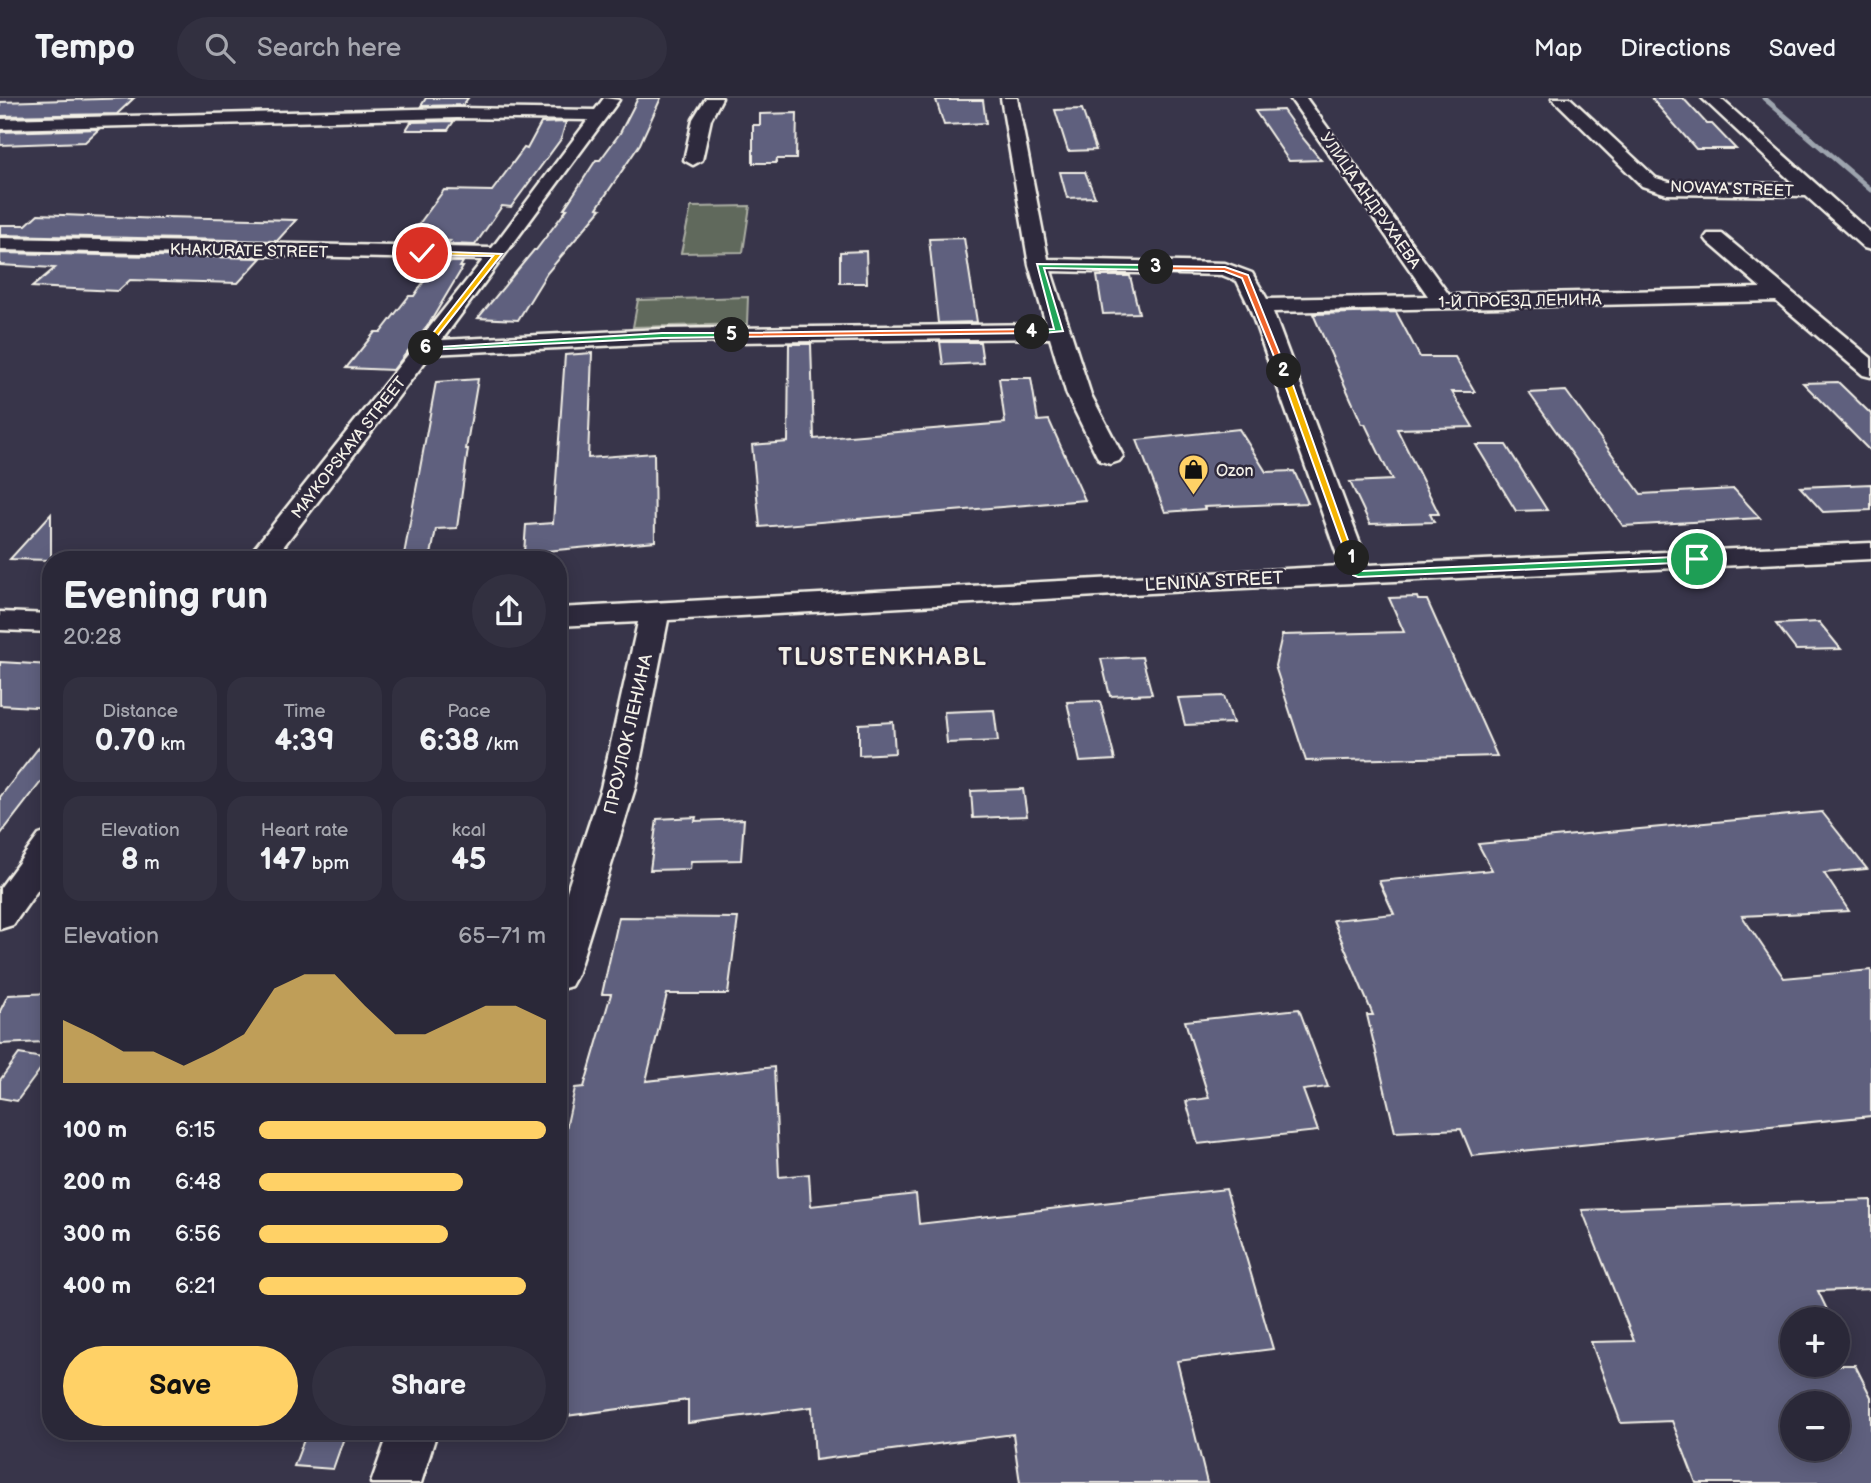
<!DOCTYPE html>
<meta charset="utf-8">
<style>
body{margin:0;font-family:"Balsamiq Sans",sans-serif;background:#323040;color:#f1f3f6;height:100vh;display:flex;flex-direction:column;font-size:26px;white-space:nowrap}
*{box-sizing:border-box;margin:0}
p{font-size:23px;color:#a5a6ae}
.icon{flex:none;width:38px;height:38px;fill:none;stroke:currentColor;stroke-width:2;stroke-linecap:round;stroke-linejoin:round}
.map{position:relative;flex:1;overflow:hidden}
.drawer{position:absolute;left:42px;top:453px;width:525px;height:889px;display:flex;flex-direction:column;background:#2a2838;border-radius:28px;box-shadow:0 4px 18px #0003,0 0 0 2px #464453}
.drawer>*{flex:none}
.controls{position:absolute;left:1780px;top:1209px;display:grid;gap:14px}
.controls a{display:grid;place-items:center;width:70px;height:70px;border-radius:50%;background:#2a2838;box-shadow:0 4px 18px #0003,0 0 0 2px #464453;font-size:35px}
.pin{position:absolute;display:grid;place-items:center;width:60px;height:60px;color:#fff;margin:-30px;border:4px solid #fff;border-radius:50%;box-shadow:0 2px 7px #0007}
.km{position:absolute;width:35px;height:35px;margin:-18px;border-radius:50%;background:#222;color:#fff;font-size:19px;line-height:35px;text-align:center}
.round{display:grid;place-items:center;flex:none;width:74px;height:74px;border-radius:37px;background:#323040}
.summary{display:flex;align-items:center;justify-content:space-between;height:119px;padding:0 21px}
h1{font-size:38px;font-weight:700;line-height:52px}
.metrics{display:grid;grid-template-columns:repeat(3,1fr);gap:10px;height:119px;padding:7px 21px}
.metrics div{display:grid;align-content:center;border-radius:18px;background:#323040;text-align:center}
.metrics b{font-size:30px;font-weight:700}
.metrics small{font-size:19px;font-weight:400}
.metrics p{font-size:19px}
.chart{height:196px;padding:14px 21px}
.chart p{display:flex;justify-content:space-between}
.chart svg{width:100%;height:126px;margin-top:7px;fill:#ffd166;opacity:.7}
.primary-button{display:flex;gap:14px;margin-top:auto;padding:14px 21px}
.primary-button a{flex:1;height:80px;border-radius:42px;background:#ffd166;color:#111;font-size:28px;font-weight:700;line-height:80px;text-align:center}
.primary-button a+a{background:#323040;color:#f1f3f6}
ul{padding:0 21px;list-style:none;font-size:23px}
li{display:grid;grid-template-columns:112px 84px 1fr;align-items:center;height:52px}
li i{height:18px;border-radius:9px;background:#ffd166}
header{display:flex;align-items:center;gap:42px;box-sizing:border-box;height:98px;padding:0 35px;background:#2a2838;border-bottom:2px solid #464453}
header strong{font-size:33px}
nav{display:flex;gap:38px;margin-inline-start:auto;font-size:24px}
.search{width:490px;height:63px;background:#323040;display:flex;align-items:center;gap:18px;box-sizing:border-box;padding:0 24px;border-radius:38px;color:#a5a6ae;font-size:26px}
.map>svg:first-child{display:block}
.green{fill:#61695c;stroke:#aaada2;stroke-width:2}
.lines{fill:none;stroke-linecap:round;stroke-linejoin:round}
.stream{stroke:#9da4ae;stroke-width:5}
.building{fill:#5e617e;stroke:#f4f1e8;stroke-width:2;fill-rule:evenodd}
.minor-casing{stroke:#f4f1e8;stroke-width:5}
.minor{fill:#2f2a3d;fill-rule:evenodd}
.split-1{fill:#22a559;stroke:#fff;stroke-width:2}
.split-2{fill:#f5b400;stroke:#fff;stroke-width:2}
.split-3{fill:#f0652b;stroke:#fff;stroke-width:2}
.split-4{fill:#22a559;stroke:#fff;stroke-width:2}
.split-5{fill:#f0652b;stroke:#fff;stroke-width:2}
.split-6{fill:#22a559;stroke:#fff;stroke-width:2}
.split-7{fill:#f5b400;stroke:#fff;stroke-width:2}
.labels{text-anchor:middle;stroke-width:5;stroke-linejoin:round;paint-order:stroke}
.far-street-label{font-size:16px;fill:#f4f1e8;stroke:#2f2a3d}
.far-poi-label{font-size:16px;fill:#f4f1e8;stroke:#2f2a3d;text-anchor:start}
.street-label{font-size:18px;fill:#f4f1e8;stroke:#2f2a3d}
.district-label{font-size:24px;font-weight:bold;letter-spacing:2px;fill:#f4f1e8;stroke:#2f2a3d}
</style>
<header>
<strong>Tempo</strong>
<div class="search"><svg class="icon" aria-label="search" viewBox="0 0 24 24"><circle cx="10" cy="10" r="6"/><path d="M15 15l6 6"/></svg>Search here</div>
<nav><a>Map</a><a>Directions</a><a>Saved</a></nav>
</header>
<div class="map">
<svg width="1871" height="1385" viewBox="0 0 1871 1385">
<rect width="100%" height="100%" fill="#38354a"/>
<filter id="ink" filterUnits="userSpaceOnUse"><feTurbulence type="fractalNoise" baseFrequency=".0143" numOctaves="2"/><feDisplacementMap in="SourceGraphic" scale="14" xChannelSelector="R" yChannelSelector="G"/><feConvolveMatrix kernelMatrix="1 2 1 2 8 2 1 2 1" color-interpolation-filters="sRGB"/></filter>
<g filter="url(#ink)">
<g class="green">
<polygon points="750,108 743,154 681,155 691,109"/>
<polygon points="748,199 747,226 633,229 638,202"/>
</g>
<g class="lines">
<polyline class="stream" points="1764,0 1871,92"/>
</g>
<g class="building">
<polygon points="134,0 117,16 0,18 0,4"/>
<polygon points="426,0 468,0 463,7 421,8"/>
<polygon points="638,0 661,0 640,46 597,110 601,111 547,175 518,222 478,220 534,152 536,152 567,111 564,111 596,62 600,62 620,35"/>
<polygon points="1651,0 1683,0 1707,26 1712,26 1736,51 1696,51"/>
<polygon points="936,2 983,2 986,25 944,27"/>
<polygon points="1082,11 1096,52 1068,53 1055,12"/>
<polygon points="1283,12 1302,39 1321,62 1289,63 1255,13"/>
<polygon points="797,15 796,61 777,61 776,65 753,65 753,27 760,27 760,16"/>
<polygon points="454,23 448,32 406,32 411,24"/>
<polygon points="566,24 561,41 511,109 502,108 475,147 447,146 450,143 408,141 444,92 492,93 524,50 527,51 541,25"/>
<polygon points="99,31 85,44 0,47 0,34"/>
<polygon points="1060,74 1085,74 1095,99 1067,100"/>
<polygon points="38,116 161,121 164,119 296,122 277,143 0,137 0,127 26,127"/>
<polygon points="964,140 977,224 938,225 929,141"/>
<polygon points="866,153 867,185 840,185 840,154"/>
<polygon points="0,155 261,160 238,185 130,182 118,193 32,189 55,170 0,167"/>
<polygon points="437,164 463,164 460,169 463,169 429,226 393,272 346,270 375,234 381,234 409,198 414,198"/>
<polygon points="1097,178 1130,178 1139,215 1103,216"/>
<polygon points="1396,214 1420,259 1455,259 1475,294 1452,294 1473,329 1397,331 1439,416 1430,416 1434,424 1370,426 1350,384 1392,382 1365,326 1362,326 1313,216"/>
<polygon points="940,244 980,244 983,265 943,267"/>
<polygon points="789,246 811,246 814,341 1005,325 999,280 1031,280 1038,323 1049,322 1085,402 760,429 752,347 788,344"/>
<polygon points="592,255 588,360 654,355 655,443 524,455 526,427 553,425 565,257"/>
<polygon points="478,281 466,351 468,351 457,430 436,431 430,462 403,462 436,284"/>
<polygon points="1838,284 1871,316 1871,354 1803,285"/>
<polygon points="1566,293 1641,396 1734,391 1760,420 1623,428 1529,295"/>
<polygon points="1239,331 1266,374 1294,373 1308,405 1204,409 1205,411 1165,414 1137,342"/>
<polygon points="1476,347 1506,347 1547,412 1516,413"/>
<polygon points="1871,386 1871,412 1823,414 1800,389"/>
<polygon points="51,416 51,462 10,461"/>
<polygon points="1417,499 1418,502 1427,502 1497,658 1306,663 1275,568 1282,537 1404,534 1389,500"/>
<polygon points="1819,524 1841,551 1796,552 1776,526"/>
<polygon points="1142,559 1152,596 1110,598 1101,561"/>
<polygon points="0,564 51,567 51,610 0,607"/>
<polygon points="1224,598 1233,625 1185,627 1178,600"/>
<polygon points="1100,603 1115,662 1080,664 1067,604"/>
<polygon points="994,612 998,643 947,645 944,614"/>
<polygon points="893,624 895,655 859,657 859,626"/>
<polygon points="51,634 51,685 41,684 0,737 0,699"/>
<polygon points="1023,691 1027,718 973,720 971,693"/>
<polygon points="1822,714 1867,771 1824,775 1849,813 1742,818 1784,880 1871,872 1871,1018 1472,1058 1461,1031 1395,1034 1367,917 1373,917 1333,822 1394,816 1379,783 1492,772 1478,746"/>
<polygon points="696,719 695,723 744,721 741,762 691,763 690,771 650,772 657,721"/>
<polygon points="619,819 738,820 728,896 667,896 646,983 774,969 779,1079 809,1076 811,1108 916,1096 919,1126 1226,1091 1273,1251 1177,1263 1207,1385 1020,1385 1013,1336 815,1362 812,1309 688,1325 688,1302 558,1319 558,1067 575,990 584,989 611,896 602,896"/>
<polygon points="51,895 51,930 45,944 0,946 0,913 8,897"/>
<polygon points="1299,911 1328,989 1303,992 1318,1033 1198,1046 1186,1003 1209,1000 1185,923"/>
<polygon points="19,956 48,961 17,1003 0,1000 0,982"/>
<path d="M1871,1102V1191L1818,1193L1832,1222H1792V1267H1855L1871,1299V1385H1696L1672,1323L1621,1325L1591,1244L1634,1243L1582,1112ZM1792,1306H1838V1351H1792Z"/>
<polygon points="307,1334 346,1334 333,1371 294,1368"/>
</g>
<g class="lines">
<defs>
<g id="minor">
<polygon points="604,0 619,2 442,242 662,231 1046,226 1029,167 1001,0 1017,0 1048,161 1225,165 1252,175 1267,201 1428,198 1290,0 1306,0 1449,197 1761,190 1708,144 1705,140 1708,136 1722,136 1871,260 1871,279 1863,277 1776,203 1273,214 1368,467 1871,445 1871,461 1222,491 668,522 635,690 577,877 571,888 558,892 558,820 601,690 638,524 558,528 558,510 1341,468 1249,208 1237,183 1222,177 1051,173 1091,297 1123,358 1119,363 1110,366 1101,363 1097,358 1067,297 1050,240 662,245 431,256 273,462 245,462 483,162 0,152 0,140 492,150 588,22 457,20 0,31 0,21 457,10 595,12"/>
<polygon points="706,0 722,0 711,21 702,62 693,67 684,62 693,21"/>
<polygon points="1552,0 1570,0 1656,80 1669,84 1794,86 1702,0 1720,0 1871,135 1871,152 1864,150 1806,98 1667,96 1642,88"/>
<polygon points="0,514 51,516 51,534 0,532"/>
<polygon points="51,733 51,773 13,827 0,831 0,790 39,737"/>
<polygon points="389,1334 437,1334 421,1385 371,1385"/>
</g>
</defs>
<use href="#minor" class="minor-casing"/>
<use href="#minor" class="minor"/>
</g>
</g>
<polygon class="split-1" points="1349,458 1355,458 1362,473 1697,458 1702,461 1697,464 1358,479 1353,477"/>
<polygon class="split-2" points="1284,270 1288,273 1355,462 1347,460 1280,273"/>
<polygon class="split-3" points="1153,168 1225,169 1248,177 1287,274 1280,273 1242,180 1224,173 1156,172"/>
<polygon class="split-4" points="1037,166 1156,167 1159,169 1156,172 1044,170 1063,233 1032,236 1029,232 1054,231"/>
<polygon class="split-5" points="1032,231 1035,235 732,239 728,237 732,235"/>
<polygon class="split-6" points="662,235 732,235 735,237 732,239 662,240 426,252 422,250"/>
<polygon class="split-7" points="420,153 502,156 426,252 423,248 493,158 422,157"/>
<defs>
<symbol id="shop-pin" viewBox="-11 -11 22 30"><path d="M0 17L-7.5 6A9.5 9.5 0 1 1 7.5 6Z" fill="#ffd166" stroke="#2f2a3d"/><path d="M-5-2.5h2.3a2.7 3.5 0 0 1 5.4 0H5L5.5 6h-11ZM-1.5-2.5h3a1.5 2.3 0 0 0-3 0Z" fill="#111"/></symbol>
</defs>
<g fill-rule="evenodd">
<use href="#shop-pin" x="1176" y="354" width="35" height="47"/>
</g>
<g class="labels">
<g class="far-street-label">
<text transform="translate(1732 90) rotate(2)" y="6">NOVAYA STREET</text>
<text transform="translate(1371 102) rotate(55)" y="6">УЛИЦА АНДРУХАЕВА</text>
<text transform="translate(249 152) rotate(1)" y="6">KHAKURATE STREET</text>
<text transform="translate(1520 202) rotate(-1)" y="6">1-Й ПРОЕЗД ЛЕНИНА</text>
<text transform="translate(348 349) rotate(-52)" y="6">MAYKOPSKAYA STREET</text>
</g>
<g class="far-poi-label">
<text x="1216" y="378">Ozon</text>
</g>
<g class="street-label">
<text transform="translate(1214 483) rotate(-3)" y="6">LENINA STREET</text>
<text transform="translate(628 636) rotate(-77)" y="6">ПРОУЛОК ЛЕНИНА</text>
</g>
<g class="district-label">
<text x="883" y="567">TLUSTENKHABL</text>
</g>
</g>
</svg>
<div class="controls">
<a>+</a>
<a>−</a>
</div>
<div class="pin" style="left:1697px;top:461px;background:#1e9e55"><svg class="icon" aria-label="arrive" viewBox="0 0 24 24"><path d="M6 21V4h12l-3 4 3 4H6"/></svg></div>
<div class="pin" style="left:422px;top:155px;background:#d93025"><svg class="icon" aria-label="check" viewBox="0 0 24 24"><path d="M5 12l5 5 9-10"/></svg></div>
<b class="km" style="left:1352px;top:460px">1</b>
<b class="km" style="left:1284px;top:273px">2</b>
<b class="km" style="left:1156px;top:169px">3</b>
<b class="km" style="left:1032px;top:234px">4</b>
<b class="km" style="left:732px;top:237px">5</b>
<b class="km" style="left:426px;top:250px">6</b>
<section class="drawer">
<div class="summary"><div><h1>Evening run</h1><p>20:28</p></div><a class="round"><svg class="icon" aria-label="share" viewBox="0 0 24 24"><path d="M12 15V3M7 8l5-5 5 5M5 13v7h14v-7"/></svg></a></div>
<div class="metrics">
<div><p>Distance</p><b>0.70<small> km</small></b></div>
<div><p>Time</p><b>4:39</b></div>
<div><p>Pace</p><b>6:38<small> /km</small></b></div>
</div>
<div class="metrics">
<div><p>Elevation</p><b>8<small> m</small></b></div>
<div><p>Heart rate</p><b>147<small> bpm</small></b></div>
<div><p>kcal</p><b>45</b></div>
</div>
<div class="chart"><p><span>Elevation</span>65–71 m</p>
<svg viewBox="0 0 160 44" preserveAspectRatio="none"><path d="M0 44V22L10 27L20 33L30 33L40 38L50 33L60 27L70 11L80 6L90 6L100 17L110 27L120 27L130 22L140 17L150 17L160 22V44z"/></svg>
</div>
<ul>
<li><b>100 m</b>6:15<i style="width:100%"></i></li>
<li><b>200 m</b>6:48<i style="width:71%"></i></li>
<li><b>300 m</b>6:56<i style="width:66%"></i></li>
<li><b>400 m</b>6:21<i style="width:93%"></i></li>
</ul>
<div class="primary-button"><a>Save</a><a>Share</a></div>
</section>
</div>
